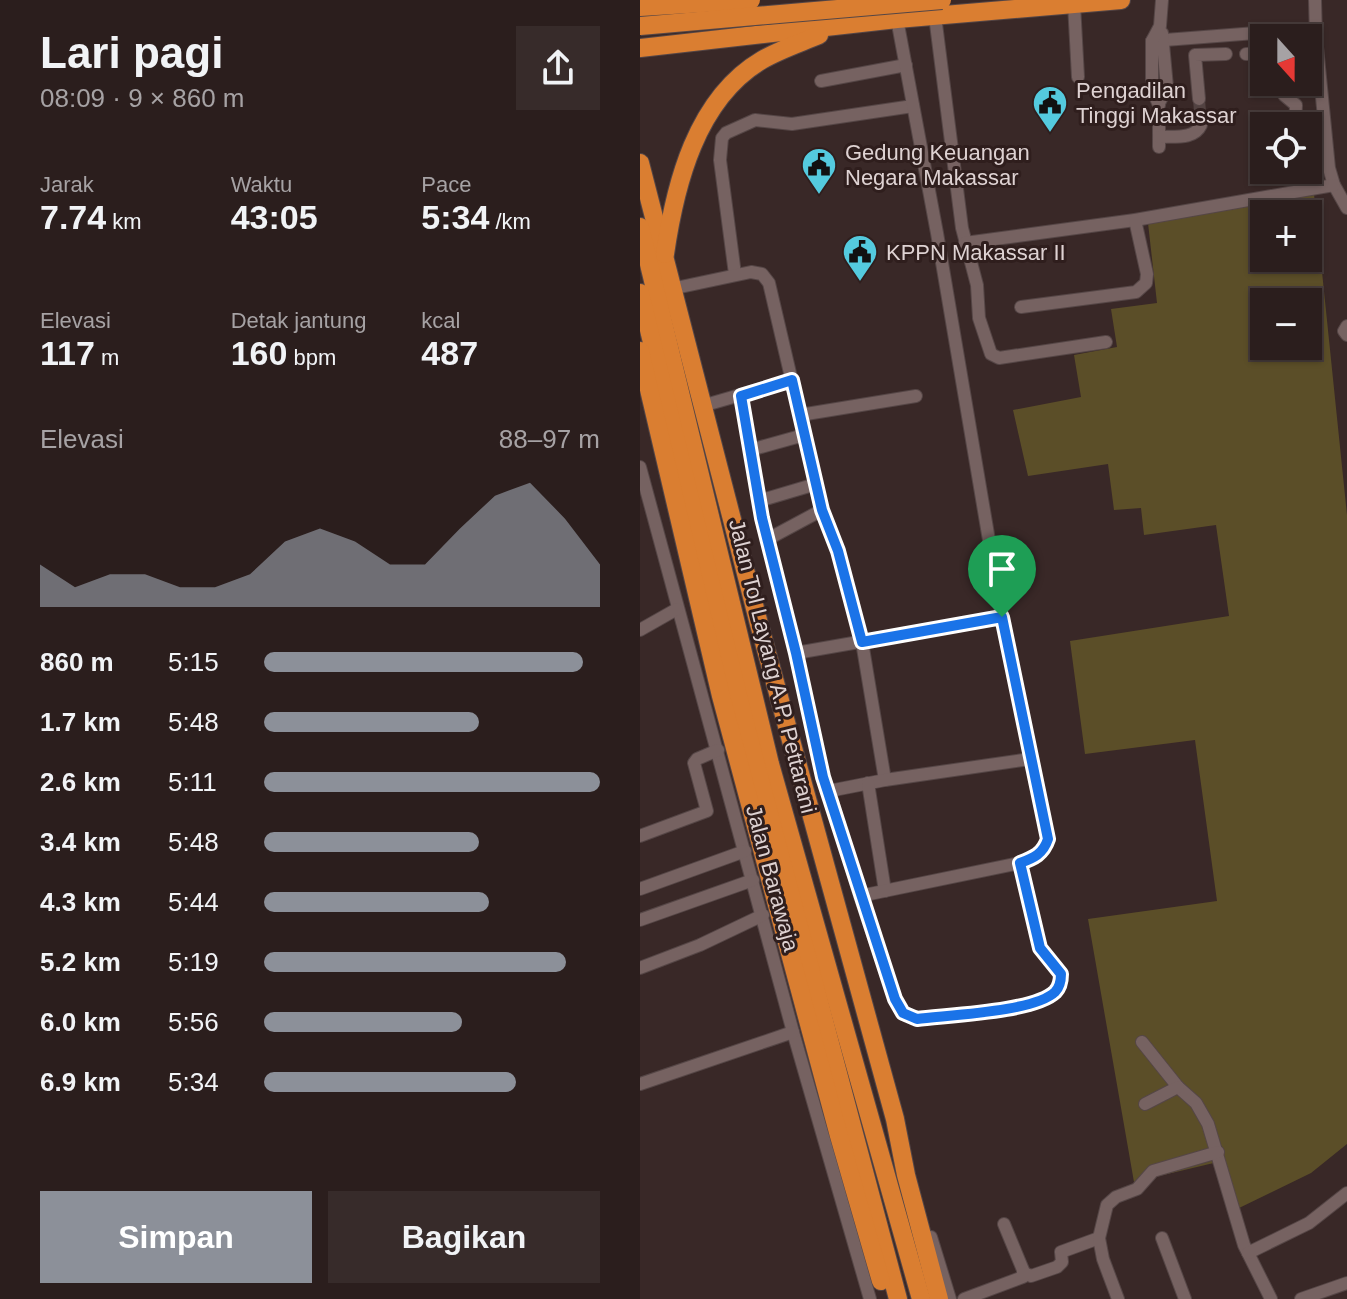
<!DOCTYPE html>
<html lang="id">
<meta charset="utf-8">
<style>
body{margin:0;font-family:Helvetica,sans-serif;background:#372b2a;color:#f1f3f6;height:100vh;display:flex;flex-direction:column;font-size:30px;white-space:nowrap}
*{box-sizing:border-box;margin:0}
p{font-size:26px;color:#a6a2a4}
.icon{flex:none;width:44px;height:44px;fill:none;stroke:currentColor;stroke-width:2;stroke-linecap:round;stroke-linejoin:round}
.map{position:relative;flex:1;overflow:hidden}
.drawer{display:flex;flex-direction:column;background:#2b1e1d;width:640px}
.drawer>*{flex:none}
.needle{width:52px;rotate:159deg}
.controls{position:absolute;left:610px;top:24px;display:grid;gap:16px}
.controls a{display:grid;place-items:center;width:72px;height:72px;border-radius:0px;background:#2b1e1d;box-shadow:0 2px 6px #0004,0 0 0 2px #473c3b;font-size:40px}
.pin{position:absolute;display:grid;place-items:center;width:68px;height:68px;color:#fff;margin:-82px -34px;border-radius:50% 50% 50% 0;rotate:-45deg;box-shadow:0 0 8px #0007}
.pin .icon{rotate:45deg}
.round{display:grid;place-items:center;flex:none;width:84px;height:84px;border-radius:0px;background:#372b2a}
.summary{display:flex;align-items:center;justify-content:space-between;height:136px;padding:0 40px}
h1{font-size:44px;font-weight:700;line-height:60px}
.figures{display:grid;grid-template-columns:repeat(3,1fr);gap:12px;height:136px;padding:8px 40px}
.figures div{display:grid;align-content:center}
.figures b{font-size:34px;font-weight:700}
.figures small{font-size:22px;font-weight:400}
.figures p{font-size:22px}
.chart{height:224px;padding:16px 40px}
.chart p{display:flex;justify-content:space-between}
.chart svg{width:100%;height:144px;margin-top:8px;fill:#8c9099;opacity:.7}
.button{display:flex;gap:16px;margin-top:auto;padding:16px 40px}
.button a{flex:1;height:92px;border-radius:0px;background:#8c9099;color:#fff;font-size:32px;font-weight:700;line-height:92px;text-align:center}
.button a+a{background:#372b2a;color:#f1f3f6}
ul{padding:0 40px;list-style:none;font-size:26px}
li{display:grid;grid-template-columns:128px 96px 1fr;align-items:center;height:60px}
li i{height:20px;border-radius:10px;background:#8c9099}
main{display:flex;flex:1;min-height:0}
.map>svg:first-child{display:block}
.green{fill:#5b4e28;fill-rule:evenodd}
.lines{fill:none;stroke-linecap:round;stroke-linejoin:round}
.minor-tunnel{stroke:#524241;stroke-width:12;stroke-dasharray:12 6;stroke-linecap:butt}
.minor-casing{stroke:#554646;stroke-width:14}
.highway-casing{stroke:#554646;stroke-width:20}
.minor{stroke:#766261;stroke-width:12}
.highway{stroke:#da7e31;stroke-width:18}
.highway-bridge-casing{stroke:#554646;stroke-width:20;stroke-linecap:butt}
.highway-bridge{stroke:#da7e31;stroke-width:18}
.route-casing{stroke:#fff;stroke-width:16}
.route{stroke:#1a73e8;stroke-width:10}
.labels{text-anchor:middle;stroke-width:6;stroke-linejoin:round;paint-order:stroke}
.poi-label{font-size:22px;fill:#ded2d2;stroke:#2f1e1d;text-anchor:start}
.street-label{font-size:22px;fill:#ded2d2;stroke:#2f1e1d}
</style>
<main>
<section class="drawer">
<div class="summary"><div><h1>Lari pagi</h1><p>08:09 · 9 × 860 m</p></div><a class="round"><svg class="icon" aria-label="share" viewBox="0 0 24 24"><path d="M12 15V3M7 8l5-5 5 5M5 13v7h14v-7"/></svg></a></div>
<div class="figures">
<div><p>Jarak</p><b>7.74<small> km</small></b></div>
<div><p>Waktu</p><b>43:05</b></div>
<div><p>Pace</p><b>5:34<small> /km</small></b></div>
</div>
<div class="figures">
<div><p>Elevasi</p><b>117<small> m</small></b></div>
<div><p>Detak jantung</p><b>160<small> bpm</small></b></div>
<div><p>kcal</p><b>487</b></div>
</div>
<div class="chart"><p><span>Elevasi</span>88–97 m</p>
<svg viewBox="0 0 160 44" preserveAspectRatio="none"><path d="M0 44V31L10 38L20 34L30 34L40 38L50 38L60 34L70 24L80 20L90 24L100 31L110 31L120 20L130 10L140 6L150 17L160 31V44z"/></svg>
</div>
<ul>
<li><b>860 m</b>5:15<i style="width:95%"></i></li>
<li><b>1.7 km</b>5:48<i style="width:64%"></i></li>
<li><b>2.6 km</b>5:11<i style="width:100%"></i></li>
<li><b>3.4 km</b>5:48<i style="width:64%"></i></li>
<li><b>4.3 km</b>5:44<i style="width:67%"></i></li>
<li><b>5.2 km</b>5:19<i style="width:90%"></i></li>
<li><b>6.0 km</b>5:56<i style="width:59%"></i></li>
<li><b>6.9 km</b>5:34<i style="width:75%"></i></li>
</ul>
<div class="button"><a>Simpan</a><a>Bagikan</a></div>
</section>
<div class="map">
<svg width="707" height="1299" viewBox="0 0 707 1299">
<rect width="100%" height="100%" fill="#392827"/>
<path class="green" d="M674,194L707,515V1144L671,1173L597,1209L582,1161L494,1182L448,919L577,901L555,740L445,754L430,641L589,616L576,525L504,535L501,508L474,510L468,464L388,476L373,410L441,397L434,355L477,347L471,309L517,303L508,223ZM624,214H668V258H624ZM624,302H668V346H624Z"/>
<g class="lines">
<polyline class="minor-tunnel" points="559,99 561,125"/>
<defs>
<g id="minor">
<polyline points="675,0 676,37 689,168 694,185 707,208"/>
<polyline points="434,4 438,77"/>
<polyline points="295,16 322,228 337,285 339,318 351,354 359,358 466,342"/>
<polyline points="512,41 643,31 642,38"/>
<polyline points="606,54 624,53"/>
<polyline points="181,81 266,65"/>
<polyline points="642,82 644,95 656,105 655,126"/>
<polyline points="559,99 555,55 586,54"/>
<polyline points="519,103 527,87 522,33"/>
<polyline points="519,105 512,89 512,41 520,26 522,0"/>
<polyline points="519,127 519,147"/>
<path d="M519,137C534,136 554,140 561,125"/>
<polyline points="325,243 495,220 694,185"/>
<polyline points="95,274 80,160 82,138 86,133 115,120 152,124 273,106"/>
<polyline points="31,289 111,272 122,274 129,283 182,510 198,551 222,642 245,780"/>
<polyline points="381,307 496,292 506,283 507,274 495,220"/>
<polyline points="707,326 704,331 707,335"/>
<polyline points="101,396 122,518 156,653 362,617"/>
<polyline points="62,406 152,380"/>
<polyline points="160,415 276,396"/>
<polyline points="110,450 164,435"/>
<polyline points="0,467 153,1032 230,1299"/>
<polyline points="119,501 176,484"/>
<polyline points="128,539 182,510"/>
<polyline points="0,630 37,609"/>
<polyline points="156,653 183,777 189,791 245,780 390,759"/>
<polyline points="228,783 245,891"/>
<path d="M189,791L220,896L255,999L263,1013L277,1019C308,1015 394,1012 415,992C420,987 421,981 421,974L400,948L380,863"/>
<polyline points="0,836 67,811 54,763 57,759 78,750"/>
<polyline points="0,889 105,851"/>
<path d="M220,896L380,863C394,858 403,854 408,839L362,617L297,233L257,19"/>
<polyline points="0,920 113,880"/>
<polyline points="0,968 60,945 123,915"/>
<polyline points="502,1042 538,1087 556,1103 568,1124 604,1245 631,1299"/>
<polyline points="0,1084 153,1032"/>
<polyline points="505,1104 538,1087"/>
<polyline points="291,1237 310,1299"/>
<polyline points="522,1238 545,1299"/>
<polyline points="608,1253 669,1223 707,1193"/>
<polyline points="384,1273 391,1276 417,1267 422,1262 421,1252 459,1238"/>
<polyline points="324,1299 383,1277 383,1270 364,1224"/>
<polyline points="478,1299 463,1259 459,1238 467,1205 476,1197 497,1189 513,1171 578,1152"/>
<polyline points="661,1299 707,1283"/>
</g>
<g id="highway">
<polyline points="0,48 257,19 481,0"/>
<polyline points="0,163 119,624 255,1119 266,1175 299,1299"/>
<polyline points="0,227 130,764 281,1299"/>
<path d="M25,254C35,185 56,99 122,60C139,50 160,43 179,35"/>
<polyline points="0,293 102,712 258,1299"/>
<polyline points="0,351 81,696 199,1136 241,1281"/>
</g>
</defs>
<use href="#minor" class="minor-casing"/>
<use href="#highway" class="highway-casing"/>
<use href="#minor" class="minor"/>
<use href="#highway" class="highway"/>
<defs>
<g id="highway-bridge">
<polyline points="0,7 111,0"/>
<polyline points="0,26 302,0"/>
</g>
</defs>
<use href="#highway-bridge" class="highway-bridge-casing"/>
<use href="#highway-bridge" class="highway-bridge"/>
</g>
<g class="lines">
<defs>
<path id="route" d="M152,380L182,510L198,551L222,642L362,617L408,839C403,854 394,858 380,863L400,948L421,974C421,981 420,987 415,992C394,1012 308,1015 277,1019L263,1013L255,999L183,777L156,653L122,518L101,396Z"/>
</defs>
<use href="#route" class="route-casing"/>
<use href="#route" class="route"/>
</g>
<defs>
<symbol id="civic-pin" viewBox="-11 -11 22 30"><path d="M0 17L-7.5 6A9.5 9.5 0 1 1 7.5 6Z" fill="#54cade" stroke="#2f1e1d"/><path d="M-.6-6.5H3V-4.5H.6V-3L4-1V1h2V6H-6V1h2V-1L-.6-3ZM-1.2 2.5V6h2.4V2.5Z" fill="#111"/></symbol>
</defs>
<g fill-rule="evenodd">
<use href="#civic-pin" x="390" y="83" width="40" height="54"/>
<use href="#civic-pin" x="159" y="145" width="40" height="54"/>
<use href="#civic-pin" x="200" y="232" width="40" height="54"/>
</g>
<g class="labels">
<g class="poi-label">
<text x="436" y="98">Pengadilan<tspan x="436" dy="25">Tinggi Makassar</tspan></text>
<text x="205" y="160">Gedung Keuangan<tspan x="205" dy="25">Negara Makassar</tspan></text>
<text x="246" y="260">KPPN Makassar II</text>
</g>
<g class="street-label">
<text transform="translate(133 666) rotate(76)" y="8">Jalan Tol Layang A.P. Pettarani</text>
<text transform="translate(133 878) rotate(75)" y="8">Jalan Barawaja</text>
</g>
</g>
</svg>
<div class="controls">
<a><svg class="needle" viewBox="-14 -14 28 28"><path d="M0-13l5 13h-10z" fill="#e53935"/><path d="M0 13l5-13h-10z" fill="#a6a2a4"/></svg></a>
<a><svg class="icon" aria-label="locate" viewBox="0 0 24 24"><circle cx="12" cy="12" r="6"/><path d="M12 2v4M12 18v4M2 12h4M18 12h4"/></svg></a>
<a>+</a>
<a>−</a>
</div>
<div class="pin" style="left:362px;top:617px;background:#1e9e55"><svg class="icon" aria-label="arrive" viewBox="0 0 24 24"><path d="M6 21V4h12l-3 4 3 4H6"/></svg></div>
</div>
</main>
